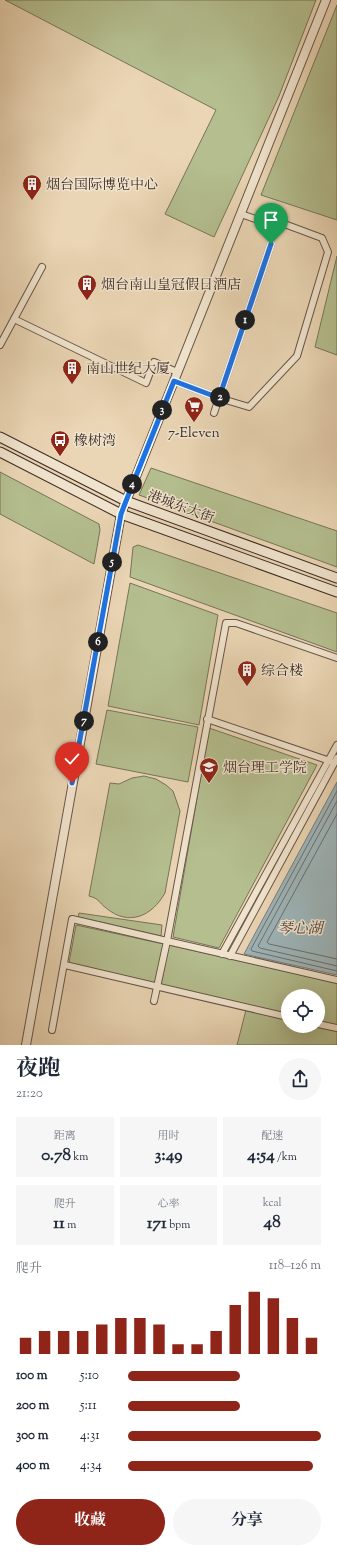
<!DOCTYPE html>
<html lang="zh">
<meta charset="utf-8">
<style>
body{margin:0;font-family:"Sorts Mill Goudy","Noto Serif SC",serif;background:#f6f6f7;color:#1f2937;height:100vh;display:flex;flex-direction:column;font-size:15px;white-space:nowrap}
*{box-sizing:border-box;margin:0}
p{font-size:13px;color:#747a83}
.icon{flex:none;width:22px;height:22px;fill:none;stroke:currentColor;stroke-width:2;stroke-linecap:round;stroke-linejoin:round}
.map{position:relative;height:1045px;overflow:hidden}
.sheet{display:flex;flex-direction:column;background:#fff;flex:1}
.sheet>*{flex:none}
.buttons{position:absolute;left:281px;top:989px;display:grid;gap:8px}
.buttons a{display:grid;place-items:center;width:44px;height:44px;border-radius:50%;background:#fff;box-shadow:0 4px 16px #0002;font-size:20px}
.pin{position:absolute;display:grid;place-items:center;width:34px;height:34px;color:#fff;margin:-41px -17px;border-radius:50% 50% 50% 0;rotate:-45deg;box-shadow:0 0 4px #0007}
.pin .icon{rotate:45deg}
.km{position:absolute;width:20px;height:20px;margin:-10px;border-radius:50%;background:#222;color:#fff;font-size:11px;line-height:20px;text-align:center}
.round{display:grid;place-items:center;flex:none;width:42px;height:42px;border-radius:21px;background:#f6f6f7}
.head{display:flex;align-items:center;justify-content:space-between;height:68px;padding:0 16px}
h1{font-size:22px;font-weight:700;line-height:30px}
.metrics{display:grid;grid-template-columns:repeat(3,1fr);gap:6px;height:68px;padding:4px 16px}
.metrics div{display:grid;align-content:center;border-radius:0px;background:#f6f6f7;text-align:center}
.metrics b{font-size:17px;font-weight:700}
.metrics small{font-size:11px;font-weight:400}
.metrics p{font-size:11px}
.chart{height:112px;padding:8px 16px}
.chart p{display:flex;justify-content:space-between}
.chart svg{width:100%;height:72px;margin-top:4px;stroke:#8f2418;stroke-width:6}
.primary-button{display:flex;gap:8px;margin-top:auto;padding:8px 16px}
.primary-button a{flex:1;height:46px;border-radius:24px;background:#8f2418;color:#fff;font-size:16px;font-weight:700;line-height:46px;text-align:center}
.primary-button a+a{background:#f6f6f7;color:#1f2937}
ul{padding:0 16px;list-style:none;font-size:13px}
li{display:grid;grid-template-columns:64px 48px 1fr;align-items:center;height:30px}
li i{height:10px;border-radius:5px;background:#8f2418}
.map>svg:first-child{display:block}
.green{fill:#b4be8f;stroke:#78745a}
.water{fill:#9eb5b9;stroke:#777e7e}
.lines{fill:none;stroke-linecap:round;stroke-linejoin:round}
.shore{stroke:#6e706f;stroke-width:1}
.minor-casing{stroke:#685649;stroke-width:8}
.tertiary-casing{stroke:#685649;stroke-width:10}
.secondary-casing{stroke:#3d2b25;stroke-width:11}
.minor{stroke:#f1e4ce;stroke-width:6}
.tertiary{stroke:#f1e4ce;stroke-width:8}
.secondary{stroke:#f1e4ce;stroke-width:9}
.route-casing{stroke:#fff;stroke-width:8}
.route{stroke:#1a73e8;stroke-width:5}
.labels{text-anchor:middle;stroke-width:3;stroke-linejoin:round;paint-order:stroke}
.poi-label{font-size:14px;fill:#3d2b25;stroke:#f1e4ce;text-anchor:start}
.street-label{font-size:14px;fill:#3d2b25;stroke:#f1e4ce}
.water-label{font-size:15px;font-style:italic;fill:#504743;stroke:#f1e4ce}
</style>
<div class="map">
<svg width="337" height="1045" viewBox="0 0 337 1045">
<rect width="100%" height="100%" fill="#ead5b4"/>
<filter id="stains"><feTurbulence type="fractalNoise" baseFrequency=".005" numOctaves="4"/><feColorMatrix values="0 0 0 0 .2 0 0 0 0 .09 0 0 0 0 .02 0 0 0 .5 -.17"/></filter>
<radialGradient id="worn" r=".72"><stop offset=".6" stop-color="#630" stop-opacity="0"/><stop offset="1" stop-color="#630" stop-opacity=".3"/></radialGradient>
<g class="green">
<polygon points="5,0 316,0 279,96 214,237 165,214 216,110"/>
<polygon points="337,5 337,220 261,195"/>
<polygon points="337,256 337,355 315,347"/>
<polygon points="151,468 337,531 337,567 139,495"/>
<polygon points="0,472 99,524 100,530 94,564 0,514"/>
<polygon points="138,545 337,613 337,652 130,577 133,547"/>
<polygon points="130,583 218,615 199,725 108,706"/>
<polygon points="107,710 198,727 188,782 96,764"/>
<polygon points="209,728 317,765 219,948 173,937"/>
<path d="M144,776L156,779L166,785L173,791L180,811L165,893C152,916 129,927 106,908C98,902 100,899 89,896L110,783L119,784L132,778Z"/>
<polygon points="79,913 162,925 161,936 78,917"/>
<polygon points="76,925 164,944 156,985 69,963"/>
<polygon points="169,945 337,983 337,1026 318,1022 318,996 288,996 288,1015 161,985"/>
<polygon points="246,1010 288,1020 288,1026 315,1026 337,1031 337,1045 237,1045"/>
</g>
<polygon class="water" points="337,782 337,975 244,954"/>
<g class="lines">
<g class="shore">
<polyline points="337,791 251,949 252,951 337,971"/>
<polyline points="337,801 258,946 260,948 337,966"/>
<polyline points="337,814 267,942 269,944 337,959"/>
</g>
<defs>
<g id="minor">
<polyline points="241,214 258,220 279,222 322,238 328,252 297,356 249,407 219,398 271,244"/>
<polyline points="14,319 146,383 154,362 177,372"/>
<polyline points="0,345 42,267"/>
<polyline points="174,381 219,398 214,413"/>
<polyline points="337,658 236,623 226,623 167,941 337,980"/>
<polyline points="207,719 330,761"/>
<polyline points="222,954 337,745"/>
<polyline points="230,956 337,758"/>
<polyline points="65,965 288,1017"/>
<polyline points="318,1024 337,1028"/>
<polyline points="52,1030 72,919 167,941 154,1001"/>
</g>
<polyline id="tertiary" points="26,1045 121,514 326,0"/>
<g id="secondary">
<polyline points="0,437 126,501 337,578"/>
<polyline points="0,452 121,514 337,592"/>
</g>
</defs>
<use href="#minor" class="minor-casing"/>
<use href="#tertiary" class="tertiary-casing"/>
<use href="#secondary" class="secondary-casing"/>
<use href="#minor" class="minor"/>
<use href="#tertiary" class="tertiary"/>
<use href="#secondary" class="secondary"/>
</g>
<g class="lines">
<defs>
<polyline id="route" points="72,783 121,514 126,501 174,381 219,398 271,244"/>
</defs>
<use href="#route" class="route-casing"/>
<use href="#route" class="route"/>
</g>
<defs>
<symbol id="building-pin" viewBox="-11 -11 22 30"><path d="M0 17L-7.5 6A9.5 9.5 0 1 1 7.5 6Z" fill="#8f2418" stroke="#f1e4ce"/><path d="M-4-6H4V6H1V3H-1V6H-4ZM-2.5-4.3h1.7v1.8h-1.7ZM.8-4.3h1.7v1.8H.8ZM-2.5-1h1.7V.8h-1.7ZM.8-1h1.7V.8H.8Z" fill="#fff"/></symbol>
<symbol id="supermarket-pin" viewBox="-11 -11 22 30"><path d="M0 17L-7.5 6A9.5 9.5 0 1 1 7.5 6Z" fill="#8f2418" stroke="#f1e4ce"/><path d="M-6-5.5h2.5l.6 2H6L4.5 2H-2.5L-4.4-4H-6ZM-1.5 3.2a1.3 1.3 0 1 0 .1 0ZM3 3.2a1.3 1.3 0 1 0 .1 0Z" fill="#fff"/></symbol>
<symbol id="bus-pin" viewBox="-11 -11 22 30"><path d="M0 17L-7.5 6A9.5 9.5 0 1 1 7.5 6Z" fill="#8f2418" stroke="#f1e4ce"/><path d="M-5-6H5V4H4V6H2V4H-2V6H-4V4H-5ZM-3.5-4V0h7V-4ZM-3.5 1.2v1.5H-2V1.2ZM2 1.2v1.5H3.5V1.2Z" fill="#fff"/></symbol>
<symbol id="university-pin" viewBox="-11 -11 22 30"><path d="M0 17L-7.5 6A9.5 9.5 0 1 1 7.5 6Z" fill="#8f2418" stroke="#f1e4ce"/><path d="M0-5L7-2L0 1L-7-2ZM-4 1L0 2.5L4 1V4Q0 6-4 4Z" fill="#fff"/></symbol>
</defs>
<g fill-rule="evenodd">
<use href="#building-pin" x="21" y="173" width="22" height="30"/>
<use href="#building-pin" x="76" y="273" width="22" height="30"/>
<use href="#building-pin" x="61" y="357" width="22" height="30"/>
<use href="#supermarket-pin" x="183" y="395" width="22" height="30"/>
<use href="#bus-pin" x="49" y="429" width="22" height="30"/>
<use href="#building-pin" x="236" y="659" width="22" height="30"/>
<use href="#university-pin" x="198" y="756" width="22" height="30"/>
</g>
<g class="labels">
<g class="poi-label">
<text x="46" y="189">烟台国际博览中心</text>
<text x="101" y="289">烟台南山皇冠假日酒店</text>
<text x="86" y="373">南山世纪大厦</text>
<text x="194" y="437" text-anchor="middle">7-Eleven</text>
<text x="74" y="445">橡树湾</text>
<text x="261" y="675">综合楼</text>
<text x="223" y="772">烟台理工学院</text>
</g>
<g class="street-label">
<text transform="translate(181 506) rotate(20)" y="5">港城东大街</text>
</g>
<g class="water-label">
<text x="300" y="933">琴心湖</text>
</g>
</g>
<rect width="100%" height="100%" filter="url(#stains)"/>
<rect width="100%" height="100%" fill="url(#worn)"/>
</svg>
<div class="buttons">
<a><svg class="icon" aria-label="locate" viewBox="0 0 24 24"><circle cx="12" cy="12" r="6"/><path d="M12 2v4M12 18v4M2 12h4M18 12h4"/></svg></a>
</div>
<div class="pin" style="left:271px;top:244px;background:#1e9e55"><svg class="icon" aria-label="arrive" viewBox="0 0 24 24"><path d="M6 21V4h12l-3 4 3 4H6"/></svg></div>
<div class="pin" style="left:72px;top:783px;background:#d93025"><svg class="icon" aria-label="check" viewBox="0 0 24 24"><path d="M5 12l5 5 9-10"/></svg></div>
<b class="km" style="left:245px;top:320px">1</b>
<b class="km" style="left:220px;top:397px">2</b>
<b class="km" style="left:162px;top:410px">3</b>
<b class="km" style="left:132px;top:484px">4</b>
<b class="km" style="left:112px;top:562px">5</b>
<b class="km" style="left:98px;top:642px">6</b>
<b class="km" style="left:84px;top:721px">7</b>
</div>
<section class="sheet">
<div class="head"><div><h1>夜跑</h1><p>21:20</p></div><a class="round"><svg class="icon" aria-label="share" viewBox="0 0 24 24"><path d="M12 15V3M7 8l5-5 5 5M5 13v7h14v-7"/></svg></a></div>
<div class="metrics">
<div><p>距离</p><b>0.78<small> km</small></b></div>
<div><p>用时</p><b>3:49</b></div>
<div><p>配速</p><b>4:54<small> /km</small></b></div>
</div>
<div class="metrics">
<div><p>爬升</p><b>11<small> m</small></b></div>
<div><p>心率</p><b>171<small> bpm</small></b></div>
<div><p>kcal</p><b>48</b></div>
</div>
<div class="chart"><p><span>爬升</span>118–126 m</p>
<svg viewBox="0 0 160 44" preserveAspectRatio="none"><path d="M5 44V34M15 44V30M25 44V30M35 44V30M45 44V26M55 44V22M65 44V22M75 44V26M85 44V38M95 44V38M105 44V30M115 44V14M125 44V6M135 44V10M145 44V22M155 44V34"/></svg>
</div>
<ul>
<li><b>100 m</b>5:10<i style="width:58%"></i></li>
<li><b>200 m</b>5:11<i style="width:58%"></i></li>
<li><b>300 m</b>4:31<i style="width:100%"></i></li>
<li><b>400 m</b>4:34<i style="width:96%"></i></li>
</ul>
<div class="primary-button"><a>收藏</a><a>分享</a></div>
</section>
